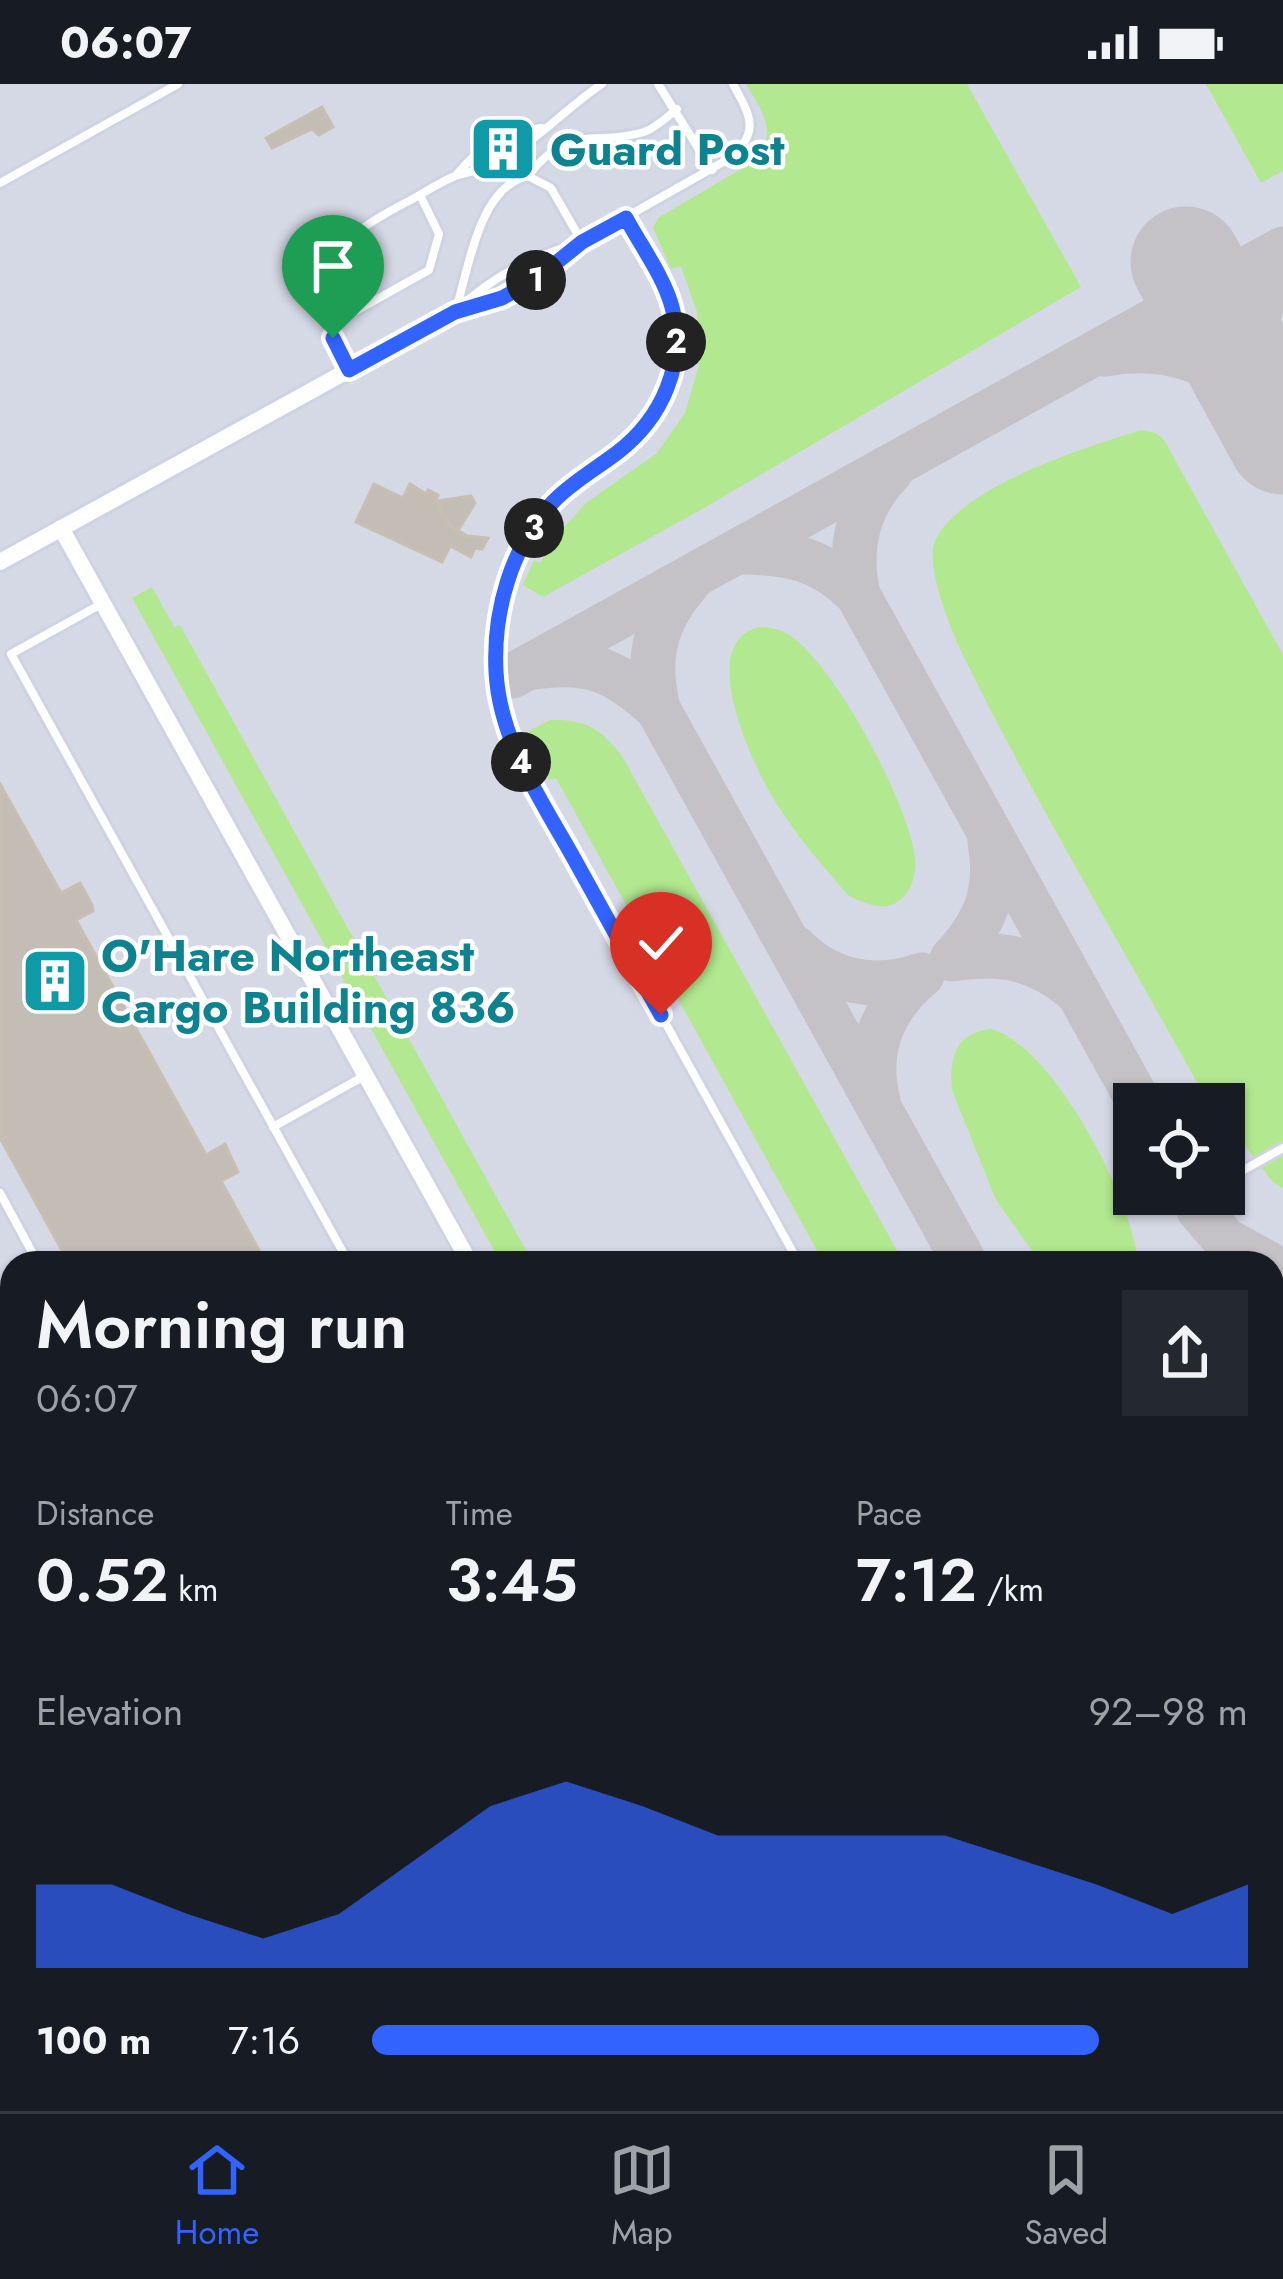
<!DOCTYPE html>
<meta charset="utf-8">
<style>
body{margin:0;font-family:Jost,sans-serif;background:#242831;color:#f1f3f6;height:100vh;display:flex;flex-direction:column;font-size:45px;white-space:nowrap}
*{box-sizing:border-box;margin:0}
p{font-size:39px;color:#9ea1a6}
.icon{flex:none;width:66px;height:66px;fill:none;stroke:currentColor;stroke-width:2;stroke-linecap:round;stroke-linejoin:round}
.map{position:relative;flex:1;overflow:hidden}
.side{position:absolute;left:0px;top:1167px;width:1284px;height:861px;display:flex;flex-direction:column;background:#171b24;border-radius:36px 36px 0 0;box-shadow:0 3px 9px #0004}
.side>*{flex:none}
.fabs{position:absolute;left:1113px;top:999px;display:grid;gap:24px}
.fabs a{display:grid;place-items:center;width:132px;height:132px;border-radius:0px;background:#171b24;box-shadow:0 3px 9px #0004;font-size:60px}
.pin{position:absolute;display:grid;place-items:center;width:102px;height:102px;color:#fff;margin:-123px -51px;border-radius:50% 50% 50% 0;rotate:-45deg;box-shadow:0 0 12px #0007}
.pin .icon{rotate:45deg}
.km{position:absolute;width:60px;height:60px;margin:-30px;border-radius:50%;background:#222;color:#fff;font-size:33px;line-height:60px;text-align:center}
.round{display:grid;place-items:center;flex:none;width:126px;height:126px;border-radius:0px;background:#242831}
.summary{display:flex;align-items:center;justify-content:space-between;height:204px;padding:0 36px}
h1{font-size:66px;font-weight:600;line-height:90px}
.metrics{display:grid;grid-template-columns:repeat(3,1fr);gap:18px;height:204px;padding:12px 36px}
.metrics div{display:grid;align-content:center}
.metrics b{font-size:60px;font-weight:600}
.metrics small{font-size:33px;font-weight:400}
.metrics p{font-size:33px}
.chart{height:336px;padding:24px 36px}
.chart p{display:flex;justify-content:space-between}
.chart svg{width:100%;height:216px;margin-top:12px;fill:#3363ff;opacity:.7}
ul{padding:0 36px;list-style:none;font-size:39px}
li{display:grid;grid-template-columns:192px 144px 1fr;align-items:center;height:90px}
li i{height:30px;border-radius:15px;background:#3363ff}
.status{display:flex;justify-content:space-between;align-items:center;height:84px;padding:0 60px;background:#171b24;direction:ltr}
.status svg{height:33px;fill:currentColor}
.menu{display:flex;justify-content:space-around;align-items:center;height:168px;border-top:3px solid #363941;background:#171b24;font-size:33px;color:#9ea1a6}
.menu a{display:grid;justify-items:center;gap:6px}
.menu .current{color:#3363ff}
.map>svg:first-child{display:block}
.airport{fill:#d5d8e5;fill-rule:evenodd}
.green{fill:#b2e890}
.lines{fill:none;stroke-linecap:round;stroke-linejoin:round}
.taxiway{stroke:#c4c2c7;stroke-width:45}
.runway{stroke:#c4c2c7;stroke-width:111}
.building{fill:#c4bdb6;stroke:#c8bfb3;stroke-width:3}
.lane-casing{stroke:#ced3e3;stroke-width:14}
.street-casing{stroke:#ced3e3;stroke-width:22}
.lane{stroke:#fff;stroke-width:8}
.street{stroke:#fff;stroke-width:16}
.route-casing{stroke:#fff;stroke-width:24}
.route{stroke:#3363ff;stroke-width:15}
.labels{text-anchor:middle;stroke-width:9;stroke-linejoin:round;paint-order:stroke}
.culture-label{font-size:45px;font-weight:bold;fill:#0d838f;stroke:#fff;text-anchor:start}
</style>
<div class="status"><b>06:07</b><svg viewBox="0 0 49 12"><path d="M0 12V9h3v3zM5 12V6h3v6zM10 12V3h3v9zM15 12V0h3v12zM26 1h20v11H26zM47 4h2v5h-2z"/></svg></div>
<div class="map">
<svg width="1283" height="2027" viewBox="0 0 1283 2027">
<rect width="100%" height="100%" fill="#ece3d9"/>
<path class="airport" d="M0,0H1283V2027H0ZM1134,1020H1224V1110H1134ZM12,1179H1272V2016H12Z"/>
<g class="green">
<path d="M746,0H967L1081,203L704,424L543,513L523,501L534,476L540,479L559,449L586,419L657,369L685,329L699,281L697,228L681,182L671,185L653,144L658,134L753,78C780,50 763,29 746,0Z"/>
<polygon points="1206,0 1283,0 1283,87 1261,99"/>
<path d="M1142,346L1156,349L1164,356L1283,571V1104L1273,1098L1224,1035V1020H1212L1204,1011C1126,869 1042,730 970,585C956,558 922,482 936,455C962,402 1088,362 1142,346Z"/>
<polygon points="152,503 174,543 180,541 533,1179 501,1179 132,514"/>
<path d="M759,543C768,544 778,544 786,549C832,574 910,722 915,774C917,788 912,807 900,816C885,829 863,819 848,811C820,779 790,744 769,707C749,671 697,559 759,543Z"/>
<path d="M550,636C586,635 601,645 622,672L904,1179H824L556,694L549,696L523,650Z"/>
<path d="M990,945C1052,958 1134,1119 1138,1179H1041L996,1116L952,1006C949,974 955,950 990,945Z"/>
<polygon points="1272,1397 1283,1412 1283,1619 1272,1625"/>
<polygon points="327,2016 666,2016 670,2017 666,2027 377,2027"/>
</g>
<g class="lines">
<g class="taxiway">
<path d="M1104,270C1169,258 1210,278 1261,315C1252,259 1247,233 1283,185"/>
<path d="M739,468C789,468 822,475 858,511L1140,1020"/>
<path d="M858,511C848,466 857,422 891,387"/>
<path d="M534,583C590,575 617,587 658,625C646,575 654,538 688,499"/>
<polyline points="512,592 1283,165"/>
<polyline points="658,625 965,1179"/>
<path d="M990,758C999,807 985,840 952,875C1002,867 1036,874 1075,906"/>
<path d="M794,863C829,899 875,907 922,891C882,924 865,966 878,1017"/>
<polyline points="1199,1126 1225,1156 1267,1179"/>
<polyline points="1272,1222 1283,1216"/>
<polyline points="1272,1259 1283,1278"/>
</g>
<polyline class="runway" points="1186,178 1283,355"/>
</g>
<g class="building">
<polygon points="322,23 333,43 319,51 312,45 272,64 266,54"/>
<polygon points="374,400 403,414 410,400 426,410 428,406 438,411 436,416 449,441 467,452 488,454 482,465 475,464 471,473 450,462 442,478 356,438"/>
<polygon points="471,412 475,419 457,448 441,429 438,417"/>
<polygon points="0,700 61,809 80,799 92,821 93,827 76,836 206,1071 225,1060 238,1088 221,1097 266,1179 69,1179 0,1054"/>
</g>
<g class="lines">
<defs>
<g id="lane">
<path d="M602,0C566,24 536,58 498,78C483,86 470,87 455,92C438,99 421,111 405,119C321,163 296,197 349,286L455,228L502,214L536,195L582,158L732,73C761,46 749,30 733,0"/>
<polyline points="658,0 712,86"/>
<path d="M457,90C480,62 505,49 541,44"/>
<path d="M528,92C570,38 594,63 644,48C656,44 667,33 677,25"/>
<polyline points="0,99 178,0"/>
<path d="M626,134C641,162 664,192 672,223C687,279 662,334 618,368C596,385 572,398 553,418C484,491 485,598 523,683L799,1179"/>
<path d="M459,224C495,191 528,175 575,160"/>
<path d="M455,228C469,186 478,103 528,92L551,104L582,158"/>
<polyline points="329,242 429,186 439,150 420,111"/>
<polyline points="103,519 11,570 349,1179"/>
<polyline points="273,1043 366,991"/>
<polyline points="1224,1097 1283,1064"/>
<polyline points="0,1109 38,1179"/>
<polyline points="1192,1114 1200,1110"/>
<polyline points="0,1610 12,1632"/>
<polyline points="746,2016 800,2027"/>
<polyline points="63,2027 84,2016"/>
<polyline points="1207,2027 1209,2016"/>
</g>
<g id="street">
<polyline points="61,444 470,1179"/>
<polyline points="0,478 349,286"/>
</g>
</defs>
<use href="#lane" class="lane-casing"/>
<use href="#street" class="street-casing"/>
<use href="#lane" class="lane"/>
<use href="#street" class="street"/>
</g>
<g class="lines">
<defs>
<path id="route" d="M333,254L349,286L455,228L502,214L536,195L582,158L626,134C641,162 664,193 672,223C687,279 662,334 618,368C596,385 572,398 553,418C511,462 493,528 496,587C499,655 540,714 572,771C602,825 631,878 661,931"/>
</defs>
<use href="#route" class="route-casing"/>
<use href="#route" class="route"/>
</g>
<defs>
<symbol id="building-square" viewBox="-11 -11 22 22"><rect x="-9" y="-9" width="18" height="18" rx="4" fill="#0f9aa8" stroke="#fff"/><path d="M-4-6H4V6H1V3H-1V6H-4ZM-2.5-4.3h1.7v1.8h-1.7ZM.8-4.3h1.7v1.8H.8ZM-2.5-1h1.7V.8h-1.7ZM.8-1h1.7V.8H.8Z" fill="#fff"/></symbol>
</defs>
<g fill-rule="evenodd">
<use href="#building-square" x="465" y="27" width="76" height="76"/>
<use href="#building-square" x="17" y="859" width="76" height="76"/>
</g>
<g class="labels">
<g class="culture-label">
<text x="550" y="81">Guard Post</text>
<text x="101" y="887">O'Hare Northeast<tspan x="101" dy="52">Cargo Building 836</tspan></text>
</g>
</g>
</svg>
<div class="fabs">
<a><svg class="icon" aria-label="locate" viewBox="0 0 24 24"><circle cx="12" cy="12" r="6"/><path d="M12 2v4M12 18v4M2 12h4M18 12h4"/></svg></a>
</div>
<div class="pin" style="left:333px;top:254px;background:#1e9e55"><svg class="icon" aria-label="arrive" viewBox="0 0 24 24"><path d="M6 21V4h12l-3 4 3 4H6"/></svg></div>
<div class="pin" style="left:661px;top:931px;background:#d93025"><svg class="icon" aria-label="check" viewBox="0 0 24 24"><path d="M5 12l5 5 9-10"/></svg></div>
<b class="km" style="left:536px;top:196px">1</b>
<b class="km" style="left:676px;top:258px">2</b>
<b class="km" style="left:534px;top:444px">3</b>
<b class="km" style="left:521px;top:678px">4</b>
<section class="side">
<div class="summary"><div><h1>Morning run</h1><p>06:07</p></div><a class="round"><svg class="icon" aria-label="share" viewBox="0 0 24 24"><path d="M12 15V3M7 8l5-5 5 5M5 13v7h14v-7"/></svg></a></div>
<div class="metrics">
<div><p>Distance</p><b>0.52<small> km</small></b></div>
<div><p>Time</p><b>3:45</b></div>
<div><p>Pace</p><b>7:12<small> /km</small></b></div>
</div>
<div class="chart"><p><span>Elevation</span>92–98 m</p>
<svg viewBox="0 0 160 44" preserveAspectRatio="none"><path d="M0 44V27L10 27L20 33L30 38L40 33L50 22L60 11L70 6L80 11L90 17L100 17L110 17L120 17L130 22L140 27L150 33L160 27V44z"/></svg>
</div>
<ul>
<li><b>100 m</b>7:16<i style="width:83%"></i></li>
</ul>
</section>
</div>
<nav class="menu">
<a class="current"><svg class="icon" aria-label="home" viewBox="0 0 24 24"><path d="M3 11l9-7 9 7M6 9v11h12V9"/></svg>Home</a>
<a><svg class="icon" aria-label="map" viewBox="0 0 24 24"><path d="M3 6l6-2 6 2 6-2v14l-6 2-6-2-6 2zM9 4v14M15 6v14"/></svg>Map</a>
<a><svg class="icon" aria-label="saved" viewBox="0 0 24 24"><path d="M7 4h10v16l-5-4-5 4z"/></svg>Saved</a>
</nav>
